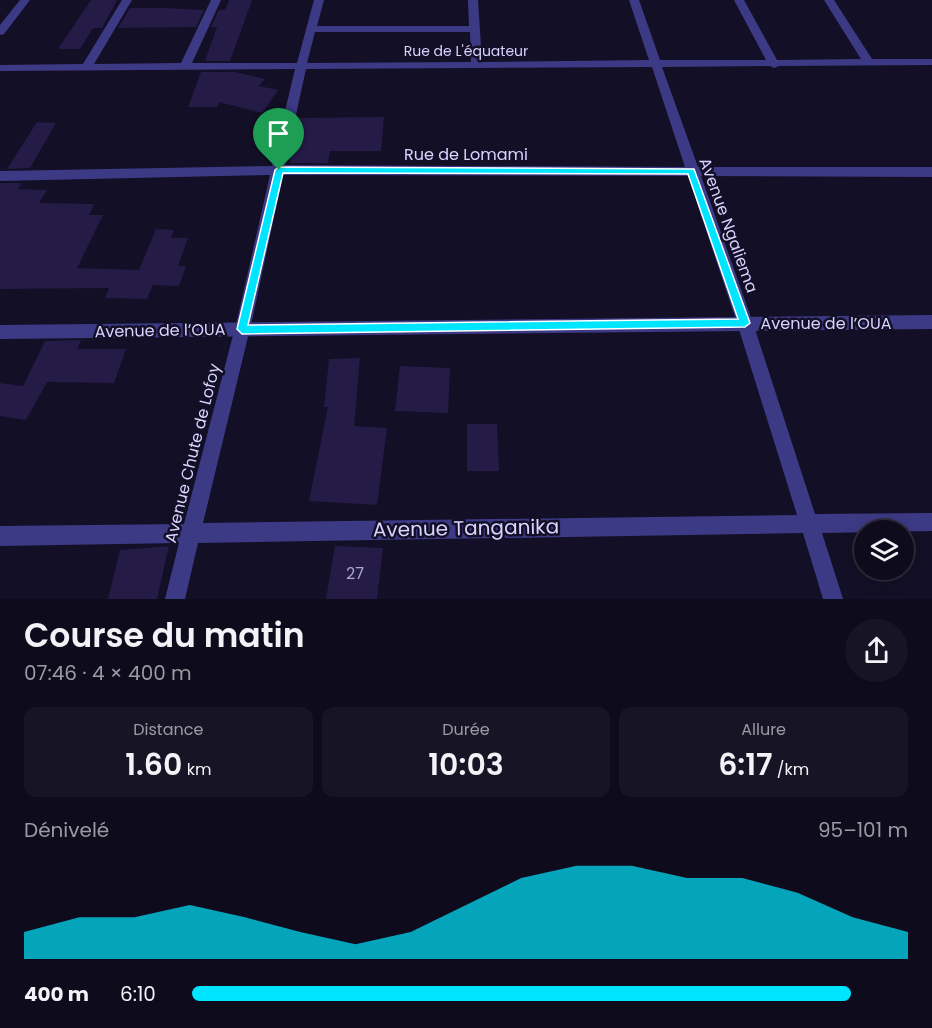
<!DOCTYPE html>
<html lang="fr">
<meta charset="utf-8">
<style>
body{margin:0;font-family:Poppins,sans-serif;background:#171425;color:#f1f3f6;height:100vh;display:flex;flex-direction:column;font-size:22px;white-space:nowrap}
*{box-sizing:border-box;margin:0}
p{font-size:20px;color:#9b9ba3}
.icon{flex:none;width:33px;height:33px;fill:none;stroke:currentColor;stroke-width:2;stroke-linecap:round;stroke-linejoin:round}
.map{position:relative;height:599px;overflow:hidden}
.sheet{display:flex;flex-direction:column;background:#0e0b1c;flex:1}
.sheet>*{flex:none}
.controls{position:absolute;left:854px;top:520px;display:grid;gap:12px}
.controls a{display:grid;place-items:center;width:60px;height:60px;border-radius:50%;background:#0e0b1c;box-shadow:0 3px 15px #0003,0 0 0 2px #2e2b3b;font-size:30px}
.pin{position:absolute;display:grid;place-items:center;width:51px;height:51px;color:#fff;margin:-62px -26px;border-radius:50% 50% 50% 0;rotate:-45deg;box-shadow:0 0 6px #0007}
.pin .icon{rotate:45deg}
.round{display:grid;place-items:center;flex:none;width:63px;height:63px;border-radius:32px;background:#171425}
.head{display:flex;align-items:center;justify-content:space-between;height:102px;padding:0 24px}
h1{font-size:33px;font-weight:600;line-height:45px}
.figures{display:grid;grid-template-columns:repeat(3,1fr);gap:9px;height:102px;padding:6px 24px}
.figures div{display:grid;align-content:center;border-radius:12px;background:#171425;text-align:center}
.figures b{font-size:30px;font-weight:600}
.figures small{font-size:16px;font-weight:400}
.figures p{font-size:16px}
.chart{height:168px;padding:12px 24px}
.chart p{display:flex;justify-content:space-between}
.chart svg{width:100%;height:108px;margin-top:6px;fill:#00e5ff;opacity:.7}
ul{padding:0 24px;list-style:none;font-size:20px}
li{display:grid;grid-template-columns:96px 72px 1fr;align-items:center;height:45px}
li i{height:15px;border-radius:8px;background:#00e5ff}
.map>svg:first-child{display:block}
.building{fill:#241b47}
.lines{fill:none;stroke-linecap:round;stroke-linejoin:round}
.minor{fill:#3d3a85;fill-rule:evenodd}
.tertiary{fill:#3d3a85;fill-rule:evenodd}
.route{fill:#00e5ff;stroke:#fff;stroke-width:1.5;fill-rule:evenodd}
.labels{text-anchor:middle;stroke-width:5;stroke-linejoin:round;paint-order:stroke}
.far-street-label{font-size:14px;fill:#d9d4ff;stroke:#130f26}
.street-label{font-size:16px;fill:#d9d4ff;stroke:#130f26}
.near-number-label{font-size:16px;fill:#aca6d1}
.near-street-label{font-size:20px;fill:#d9d4ff;stroke:#130f26}
</style>
<div class="map">
<svg width="932" height="599" viewBox="0 0 932 599">
<rect width="100%" height="100%" fill="#130f26"/>
<g class="building">
<polygon points="91,0 117,0 102,28 93,28 80,49 58,49"/>
<polygon points="229,0 252,0 230,61 205,61 217,27 211,27 219,10 225,10"/>
<polygon points="130,8 166,8 204,10 196,27 118,28"/>
<polygon points="201,72 235,72 265,79 259,86 278,90 262,113 219,102 217,107 188,107"/>
<polygon points="384,117 381,151 330,151 328,163 290,163 300,118"/>
<polygon points="37,122 56,123 30,168 7,169"/>
<polygon points="0,183 22,183 18,189 47,190 39,203 94,204 89,215 103,215 77,268 139,270 156,229 174,230 171,238 188,238 178,266 186,266 179,286 153,285 147,299 105,298 109,288 0,289"/>
<polygon points="81,340 77,349 126,349 114,383 47,382 26,420 0,416 0,383 23,386 45,341"/>
<polygon points="360,358 354,426 387,428 377,505 309,501 328,407 324,407 329,359"/>
<polygon points="400,366 450,368 448,413 395,411"/>
<polygon points="467,424 497,424 499,471 467,471"/>
<polygon points="169,546 157,599 108,599 120,550"/>
<polygon points="335,546 383,548 377,599 326,599"/>
</g>
<g class="lines">
<g class="minor">
<polygon points="20,0 30,0 4,34 0,35 0,25"/>
<path d="M122,0H132L94,64L181,63L211,0H221L192,63H297L314,0H324L317,26H469L468,0H478L482,62L649,60L629,0H639L660,60H766L734,0H744L777,60L861,59L824,0H834L872,59H932V65L779,66L774,68L770,66L662,67L698,167H932V177L701,176L753,323L815,514L932,513V531L822,533L843,599H823L803,533L198,543L185,599H165L179,543L0,546V526L184,524L238,316L270,175L0,181V171L272,166L295,69L0,71V65L83,64ZM315,32H470L471,62L307,63ZM652,67L685,167L285,165L306,69ZM283,175L688,176L737,323L797,515L203,523L253,316Z"/>
</g>
<polygon class="tertiary" points="932,315 932,329 0,339 0,325"/>
</g>
<path class="route" d="M279,167L694,169L750,323L745,327L242,334L237,329L275,170ZM283,173L688,174L738,319L248,325Z"/>
<g class="labels">
<g class="far-street-label">
<text x="466" y="56">Rue de L'équateur</text>
</g>
<g class="street-label">
<text x="466" y="160">Rue de Lomami</text>
<text transform="translate(729 225) rotate(70)" y="6">Avenue Ngaliema</text>
<text x="826" y="329">Avenue de l’OUA</text>
<text transform="translate(160 330) rotate(-1)" y="6">Avenue de l’OUA</text>
<text transform="translate(192 453) rotate(-76)" y="6">Avenue Chute de Lofoy</text>
</g>
<g class="near-number-label">
<text x="355" y="579">27</text>
</g>
<g class="near-street-label">
<text transform="translate(466 528) rotate(-1)" y="7">Avenue Tanganika</text>
</g>
</g>
</svg>
<div class="controls">
<a><svg class="icon" aria-label="layers" viewBox="0 0 24 24"><path d="M12 4l9 5-9 5-9-5zM3 14l9 5 9-5"/></svg></a>
</div>
<div class="pin" style="left:279px;top:170px;background:#1e9e55"><svg class="icon" aria-label="arrive" viewBox="0 0 24 24"><path d="M6 21V4h12l-3 4 3 4H6"/></svg></div>
</div>
<section class="sheet">
<div class="head"><div><h1>Course du matin</h1><p>07:46 · 4 × 400 m</p></div><a class="round"><svg class="icon" aria-label="share" viewBox="0 0 24 24"><path d="M12 15V3M7 8l5-5 5 5M5 13v7h14v-7"/></svg></a></div>
<div class="figures">
<div><p>Distance</p><b>1.60<small> km</small></b></div>
<div><p>Durée</p><b>10:03</b></div>
<div><p>Allure</p><b>6:17<small> /km</small></b></div>
</div>
<div class="chart"><p><span>Dénivelé</span>95–101 m</p>
<svg viewBox="0 0 160 44" preserveAspectRatio="none"><path d="M0 44V33L10 27L20 27L30 22L40 27L50 33L60 38L70 33L80 22L90 11L100 6L110 6L120 11L130 11L140 17L150 27L160 33V44z"/></svg>
</div>
<ul>
<li><b>400 m</b>6:10<i style="width:92%"></i></li>
</ul>
</section>
